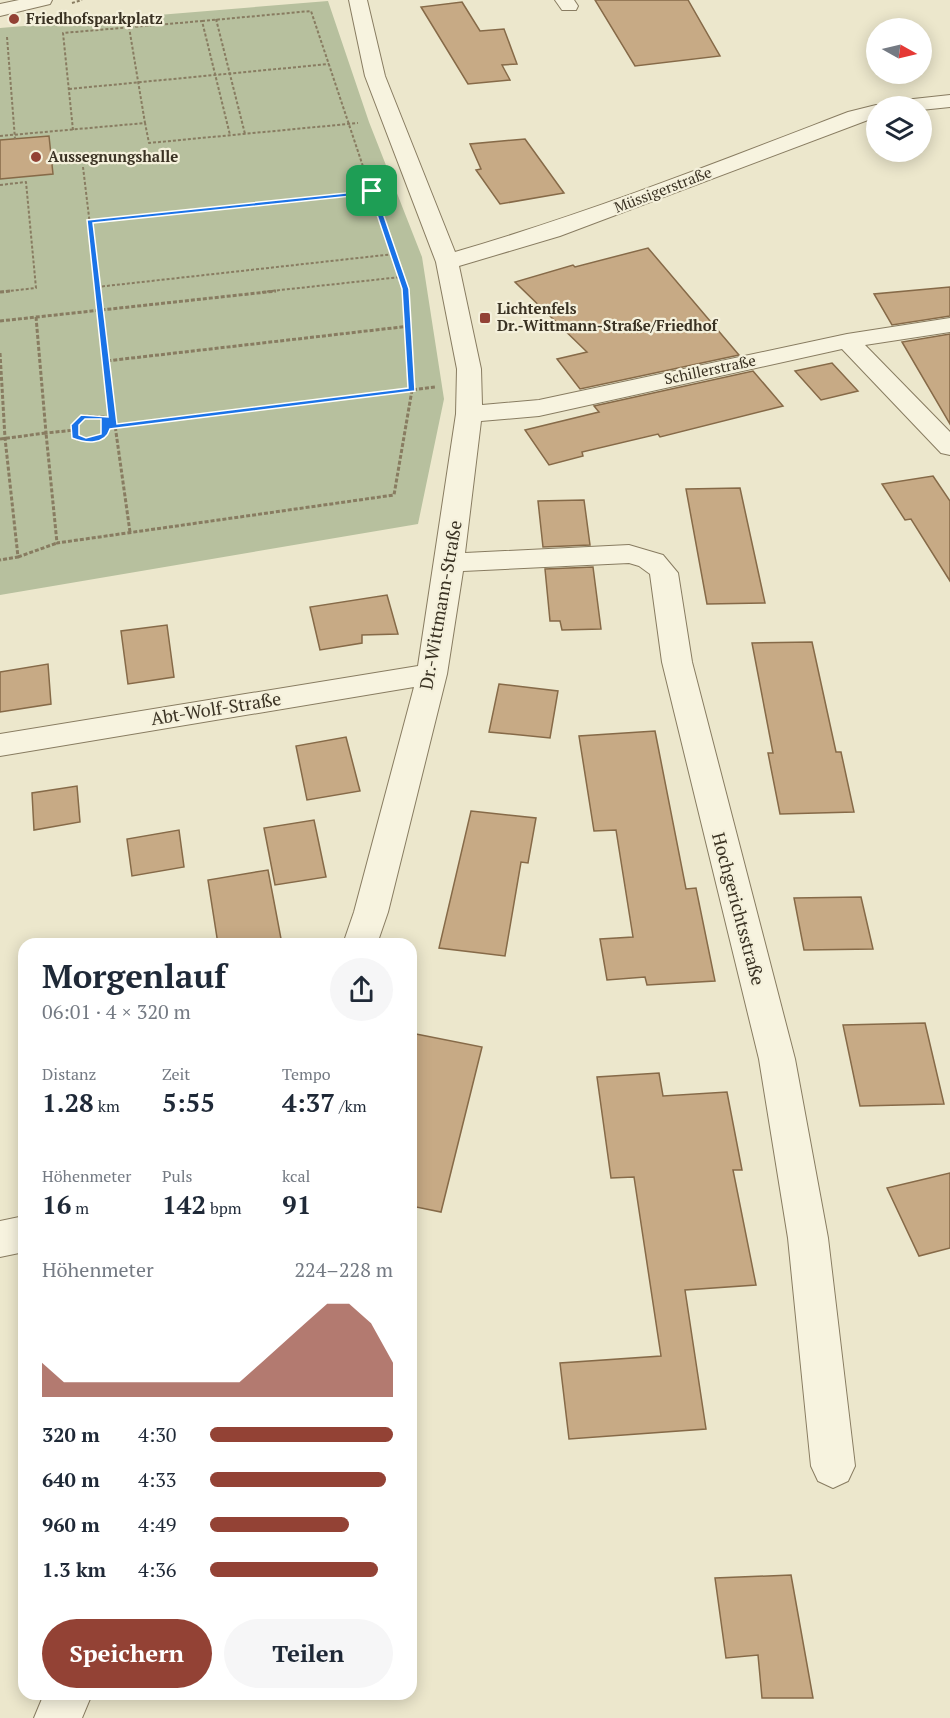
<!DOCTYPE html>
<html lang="de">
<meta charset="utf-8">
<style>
body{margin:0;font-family:"PT Serif",serif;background:#f6f6f7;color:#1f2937;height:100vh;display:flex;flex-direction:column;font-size:22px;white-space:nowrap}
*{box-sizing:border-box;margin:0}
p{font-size:20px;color:#747a83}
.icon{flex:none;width:33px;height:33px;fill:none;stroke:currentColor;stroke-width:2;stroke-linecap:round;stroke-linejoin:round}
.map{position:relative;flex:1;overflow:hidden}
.drawer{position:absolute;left:18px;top:938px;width:399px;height:762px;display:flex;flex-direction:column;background:#fff;border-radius:18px;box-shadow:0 3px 15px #0003}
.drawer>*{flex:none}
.needle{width:39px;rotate:98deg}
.tools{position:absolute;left:866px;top:18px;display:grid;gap:12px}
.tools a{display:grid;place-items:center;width:66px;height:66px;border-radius:50%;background:#fff;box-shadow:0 3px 15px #0003;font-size:30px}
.pin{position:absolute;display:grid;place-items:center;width:51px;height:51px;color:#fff;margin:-26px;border-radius:12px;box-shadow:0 3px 9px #0006}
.round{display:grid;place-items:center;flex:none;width:63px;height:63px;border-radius:32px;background:#f6f6f7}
.summary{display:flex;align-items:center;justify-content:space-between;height:102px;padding:0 24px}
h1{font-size:33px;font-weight:700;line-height:45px}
.stats{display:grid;grid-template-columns:repeat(3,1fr);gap:9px;height:102px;padding:6px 24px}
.stats div{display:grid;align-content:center}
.stats b{font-size:26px;font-weight:700}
.stats small{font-size:16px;font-weight:400}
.stats p{font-size:16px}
.chart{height:168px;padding:12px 24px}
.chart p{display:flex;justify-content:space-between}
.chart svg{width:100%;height:108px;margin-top:6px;fill:#934235;opacity:.7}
.action{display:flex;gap:12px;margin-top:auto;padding:12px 24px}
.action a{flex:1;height:69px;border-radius:36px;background:#934235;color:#fff;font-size:24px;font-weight:700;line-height:69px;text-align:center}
.action a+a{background:#f6f6f7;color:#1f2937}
ul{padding:0 24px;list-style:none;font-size:20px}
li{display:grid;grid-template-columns:96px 72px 1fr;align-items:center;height:45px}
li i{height:15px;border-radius:8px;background:#934235}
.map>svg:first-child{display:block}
.cemetery{fill:#b7c09e}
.building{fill:#c7aa85;stroke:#866a48;stroke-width:1.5}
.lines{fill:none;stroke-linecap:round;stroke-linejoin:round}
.minor-casing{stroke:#887c61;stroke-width:2}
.path-far1{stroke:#887c61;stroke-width:2;stroke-dasharray:3 2;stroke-linecap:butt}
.path{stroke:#887c61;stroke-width:3;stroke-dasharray:4 2;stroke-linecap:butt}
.minor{fill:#f7f3df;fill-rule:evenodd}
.route{fill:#1a73e8;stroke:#fff;stroke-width:1.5;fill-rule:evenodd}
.poi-dot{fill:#934235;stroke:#f4f0db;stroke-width:2}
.labels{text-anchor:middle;stroke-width:4.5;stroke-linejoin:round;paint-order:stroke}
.far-poi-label{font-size:15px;font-weight:bold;fill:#3a3223;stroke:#f4f0db;text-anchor:start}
.far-street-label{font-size:15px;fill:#3a3223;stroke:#f4f0db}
.street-label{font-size:18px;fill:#3a3223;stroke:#f4f0db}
</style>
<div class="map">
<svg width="950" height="1718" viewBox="0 0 950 1718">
<rect width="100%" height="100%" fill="#ece7cc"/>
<polygon class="cemetery" points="328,1 369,122 422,257 444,399 418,524 0,595 0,28"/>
<g class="building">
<polygon points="595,0 688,0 720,56 635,66"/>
<polygon points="462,2 480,31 504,29 517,64 502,65 510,80 468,84 421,7"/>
<polygon points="49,136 53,174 0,179 0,140"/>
<polygon points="525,139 564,193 500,204 476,170 481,169 470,144"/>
<polygon points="648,248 739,355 580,389 557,359 587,352 515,282 573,265 575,267"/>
<polygon points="950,287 950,316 892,325 874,294"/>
<polygon points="950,334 950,424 902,342"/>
<polygon points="832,363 858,391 821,400 795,371"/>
<polygon points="753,371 783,406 660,437 658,434 582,452 583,456 549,465 525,430 599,412 594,406"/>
<polygon points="933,476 950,501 950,581 911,519 905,520 882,484"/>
<polygon points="740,488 765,603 707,604 686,489"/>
<polygon points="584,500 590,545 543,547 538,501"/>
<polygon points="593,567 601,629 562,630 560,621 550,621 545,569"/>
<polygon points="387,595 398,634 362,635 362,643 320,650 310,607"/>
<polygon points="167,625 174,677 128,684 121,631"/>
<polygon points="812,642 836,752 841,752 854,812 780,814 768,753 773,753 752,643"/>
<polygon points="48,664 51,704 0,712 0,672"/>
<polygon points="499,684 558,691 550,738 489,732"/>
<polygon points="655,731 686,889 696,888 715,981 647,985 645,977 607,980 600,939 633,937 616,830 594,831 579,736"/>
<polygon points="346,737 360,791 307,800 296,746"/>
<polygon points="77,786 80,822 34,830 32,793"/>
<polygon points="471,811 536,818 528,863 521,862 505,956 439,948"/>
<polygon points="314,820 326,877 275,885 264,828"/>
<polygon points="179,830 184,867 132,876 127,839"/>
<polygon points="268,870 282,944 218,944 208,880"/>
<polygon points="861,897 873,949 804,950 794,898"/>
<polygon points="925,1023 944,1104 860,1106 843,1025"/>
<polygon points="411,1033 482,1047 441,1212 411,1206"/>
<polygon points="659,1073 663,1096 727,1092 742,1170 733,1170 756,1285 685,1290 706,1429 569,1439 560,1363 661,1356 634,1177 611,1178 597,1077"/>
<polygon points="950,1173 950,1248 919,1256 887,1188"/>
<polygon points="791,1575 813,1698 762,1698 758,1655 726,1658 715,1578"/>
</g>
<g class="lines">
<defs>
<g id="minor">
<polygon points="19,0 52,0 50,4 0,16 0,4"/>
<path d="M349,0H367L385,76L455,252C589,213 718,162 848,112L876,105L883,106H876V117L560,236L459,266L481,369L482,405L539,400L847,334L950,318V332L865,345L950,432V455L941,453L842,349L539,416L481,421L465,553L629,545L663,555L678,573L692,662L795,1059L828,1238L855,1466L848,1481L833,1488L818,1481L811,1466L788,1238L759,1059L662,662L650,574L639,566L629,563L463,571L447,674L388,912L377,944H343L354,912L414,687L0,756V734L418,666L456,414L457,369L436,262L365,76Z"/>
<polygon points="555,0 574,0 578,6 576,10 562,10"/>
<polygon points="950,95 950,107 921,110 921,106 894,106 897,102 904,100"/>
<polygon points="24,1216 24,1252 0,1257 0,1221"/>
<polygon points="44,1694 92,1694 82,1718 34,1718"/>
</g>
</defs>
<use href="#minor" class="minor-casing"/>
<g class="path-far1">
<polyline points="72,3 82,0"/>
<polyline points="216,19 245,134"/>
<polyline points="202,21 311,11 405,292"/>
<polyline points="129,27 145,123"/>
<polyline points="7,37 15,139"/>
<polyline points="69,89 329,64"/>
<polyline points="73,130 63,33 202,21 230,135"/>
<polyline points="0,136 145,123 149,143 358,123"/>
<polyline points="83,167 98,292"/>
<polyline points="0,185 26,182 36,288 0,292"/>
<polyline points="89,222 385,190"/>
<polyline points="97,287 394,254"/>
<polyline points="262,292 401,277"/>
</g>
<g class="path">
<polyline points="98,291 106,361"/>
<polyline points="0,292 11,291"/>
<polyline points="36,317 46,433 75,430 75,425 83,416 105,417 106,427 435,387"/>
<polyline points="0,321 276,291"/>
<polyline points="0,353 5,438 18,557 0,560"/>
<polyline points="75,430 78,439 93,440 104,435 106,427"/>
<polyline points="0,439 46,433 57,543 394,495 412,390 405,291"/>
<polyline points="130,532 106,361 410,326"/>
<polyline points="18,557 57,543"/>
</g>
<use href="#minor" class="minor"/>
</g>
<path class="route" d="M375,190L409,289L415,391L110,429C105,446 85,443 72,438L71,425L81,415L108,417L87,220ZM370,194L402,289L408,388L117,424L93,223ZM85,419H101V434L86,438L79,435V425Z"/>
<g class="poi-dot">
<circle cx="14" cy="19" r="6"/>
<circle cx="36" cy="157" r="6"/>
<rect x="479" y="312" width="12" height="12" rx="3"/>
</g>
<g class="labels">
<g class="far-poi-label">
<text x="26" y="24">Friedhofsparkplatz</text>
<text x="48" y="162">Aussegnungshalle</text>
<text x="497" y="314">Lichtenfels<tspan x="497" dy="17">Dr.-Wittmann-Straße/Friedhof</tspan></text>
</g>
<g class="far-street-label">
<text transform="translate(663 190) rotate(-21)" y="5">Müssigerstraße</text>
<text transform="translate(710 370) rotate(-12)" y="5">Schillerstraße</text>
</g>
<g class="street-label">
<text transform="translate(441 605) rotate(-80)" y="6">Dr.-Wittmann-Straße</text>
<text transform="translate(216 709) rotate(-9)" y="6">Abt-Wolf-Straße</text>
<text transform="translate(738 909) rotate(75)" y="6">Hochgerichtsstraße</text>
</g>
</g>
</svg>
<div class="tools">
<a><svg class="needle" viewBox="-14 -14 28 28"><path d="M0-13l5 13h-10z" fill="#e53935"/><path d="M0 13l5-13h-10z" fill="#747a83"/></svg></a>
<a><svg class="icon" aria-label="layers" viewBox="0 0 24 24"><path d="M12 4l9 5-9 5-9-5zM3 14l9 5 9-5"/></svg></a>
</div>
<div class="pin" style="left:372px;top:191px;background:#1e9e55"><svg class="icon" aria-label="arrive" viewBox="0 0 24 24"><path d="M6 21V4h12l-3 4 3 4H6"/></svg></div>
<section class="drawer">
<div class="summary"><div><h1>Morgenlauf</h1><p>06:01 · 4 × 320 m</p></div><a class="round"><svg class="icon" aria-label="share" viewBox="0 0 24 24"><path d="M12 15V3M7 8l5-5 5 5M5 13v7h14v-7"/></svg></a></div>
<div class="stats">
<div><p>Distanz</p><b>1.28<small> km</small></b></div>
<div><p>Zeit</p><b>5:55</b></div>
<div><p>Tempo</p><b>4:37<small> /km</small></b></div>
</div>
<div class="stats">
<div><p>Höhenmeter</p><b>16<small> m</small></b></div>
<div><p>Puls</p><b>142<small> bpm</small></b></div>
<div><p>kcal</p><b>91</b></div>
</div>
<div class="chart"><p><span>Höhenmeter</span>224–228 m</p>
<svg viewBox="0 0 160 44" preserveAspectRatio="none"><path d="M0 44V30L10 38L20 38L30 38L40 38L50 38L60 38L70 38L80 38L90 38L100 30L110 22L120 14L130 6L140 6L150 14L160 30V44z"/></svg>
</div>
<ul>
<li><b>320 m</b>4:30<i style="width:100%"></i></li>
<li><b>640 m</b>4:33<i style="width:96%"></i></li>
<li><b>960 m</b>4:49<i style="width:76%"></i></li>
<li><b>1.3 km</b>4:36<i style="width:92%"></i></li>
</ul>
<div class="action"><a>Speichern</a><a>Teilen</a></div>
</section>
</div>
